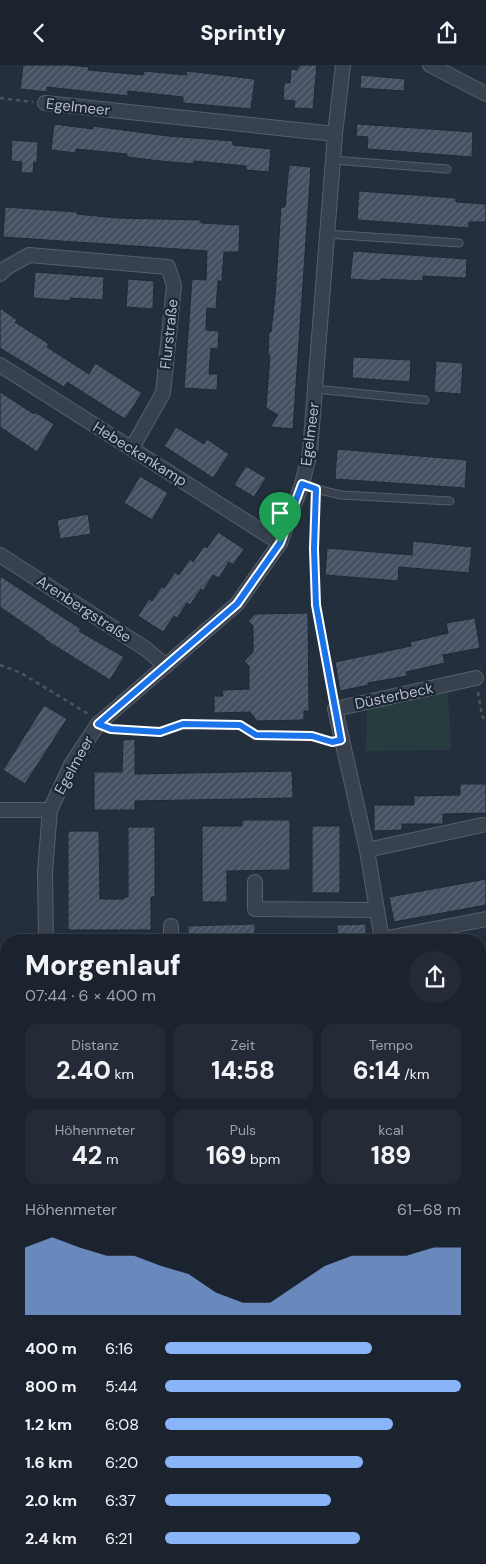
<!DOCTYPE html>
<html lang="de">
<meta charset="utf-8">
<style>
body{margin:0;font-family:"DM Sans",sans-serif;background:#242b36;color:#f1f3f6;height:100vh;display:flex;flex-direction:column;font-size:19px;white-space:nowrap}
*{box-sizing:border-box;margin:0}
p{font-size:16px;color:#a0a4aa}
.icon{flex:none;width:28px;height:28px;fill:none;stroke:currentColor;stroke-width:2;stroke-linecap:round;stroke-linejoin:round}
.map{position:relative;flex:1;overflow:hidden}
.sheet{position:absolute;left:0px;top:869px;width:486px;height:631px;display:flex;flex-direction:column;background:#1b232e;border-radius:20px 20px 0 0;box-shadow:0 2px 8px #0003,0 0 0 1px #39404a}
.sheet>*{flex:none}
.pin{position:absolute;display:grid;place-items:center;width:42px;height:42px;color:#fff;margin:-51px -21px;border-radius:50% 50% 50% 0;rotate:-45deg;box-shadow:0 0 5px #0007}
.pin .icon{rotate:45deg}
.round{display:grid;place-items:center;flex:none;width:52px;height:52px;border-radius:26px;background:#242b36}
.head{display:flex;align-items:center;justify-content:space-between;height:85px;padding:0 25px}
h1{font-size:28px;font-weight:800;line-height:38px}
.metrics{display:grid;grid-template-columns:repeat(3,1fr);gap:8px;height:85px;padding:5px 25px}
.metrics div{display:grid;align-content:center;border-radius:12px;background:#242b36;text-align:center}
.metrics b{font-size:25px;font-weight:800}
.metrics small{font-size:14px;font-weight:400}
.metrics p{font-size:14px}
.chart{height:140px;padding:10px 25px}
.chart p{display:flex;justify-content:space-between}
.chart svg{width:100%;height:90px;margin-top:5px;fill:#8ab4f8;opacity:.7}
ul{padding:0 25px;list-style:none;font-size:16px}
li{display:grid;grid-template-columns:80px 60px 1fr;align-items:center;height:38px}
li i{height:12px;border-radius:6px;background:#8ab4f8}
header{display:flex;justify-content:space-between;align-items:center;height:65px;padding:0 25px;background:#1b232e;font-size:22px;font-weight:800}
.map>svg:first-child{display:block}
.park{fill:#263c3f}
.building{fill:url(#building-hatch);stroke:#1f2835}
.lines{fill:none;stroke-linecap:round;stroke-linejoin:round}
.service-casing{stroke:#565f6c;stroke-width:9}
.minor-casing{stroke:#565f6c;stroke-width:16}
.tertiary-casing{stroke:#565f6c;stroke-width:19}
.path{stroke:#44595c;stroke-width:2.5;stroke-dasharray:4 4;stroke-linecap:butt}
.service{stroke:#38414e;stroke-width:7}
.minor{stroke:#38414e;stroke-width:14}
.tertiary{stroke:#38414e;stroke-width:16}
.route-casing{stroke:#fff;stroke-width:10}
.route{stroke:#1a73e8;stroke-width:6}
.labels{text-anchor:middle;stroke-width:4.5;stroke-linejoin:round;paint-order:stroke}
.street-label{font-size:15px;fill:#b4bcc9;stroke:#1d2633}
</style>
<header><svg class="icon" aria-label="back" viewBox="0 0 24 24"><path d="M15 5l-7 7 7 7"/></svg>Sprintly<svg class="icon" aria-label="share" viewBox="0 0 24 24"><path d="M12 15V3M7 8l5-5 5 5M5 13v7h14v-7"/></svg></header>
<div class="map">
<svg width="486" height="1499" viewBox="0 0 486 1499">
<defs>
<pattern id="building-hatch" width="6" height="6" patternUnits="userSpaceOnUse" patternTransform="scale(1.25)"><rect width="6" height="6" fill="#455162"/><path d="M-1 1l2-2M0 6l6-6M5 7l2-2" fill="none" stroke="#5d6877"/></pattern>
</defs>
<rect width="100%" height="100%" fill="#242f3e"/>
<polygon class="park" points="448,626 451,685 366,686 367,643"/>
<g class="building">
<polygon points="23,0 67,0 89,2 88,5 143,10 144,6 186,10 187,6 255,14 251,44 183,38 183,32 128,26 128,31 47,22 47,27 20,24"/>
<polygon points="300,0 317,0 313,44 294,43 295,36 283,35 284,18 290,18 291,4 297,5"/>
<polygon points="361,10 405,14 404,26 360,23"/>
<polygon points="54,59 93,64 93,61 168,71 233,76 233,80 271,84 269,107 246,105 246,101 194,96 194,99 160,96 127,92 127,89 76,84 76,88 51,85"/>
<polygon points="357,59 473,67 472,92 367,84 368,72 356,71"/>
<polygon points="12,75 38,77 37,98 34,97 33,108 21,108 22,97 11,96"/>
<polygon points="289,100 311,102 293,364 270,362 278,350 266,343 270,290 268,290 269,267 271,267 275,231 281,142 285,142"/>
<polygon points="359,126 456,133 456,137 486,139 486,157 469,157 469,163 357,155"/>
<polygon points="5,142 77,147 77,149 117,153 201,155 201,158 240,160 239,187 224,187 222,216 218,216 216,244 207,243 206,265 219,266 218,284 211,283 209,309 218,309 217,325 184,323 192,214 206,215 207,186 3,172"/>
<polygon points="353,186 467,194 466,213 423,211 423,216 381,214 381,216 350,214"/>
<polygon points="35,207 104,212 103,235 70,233 70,236 33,233"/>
<polygon points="128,214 154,216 153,244 126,242"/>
<polygon points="0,243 17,255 15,257 49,279 47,282 89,309 95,298 142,328 125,354 67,317 64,322 0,283"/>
<polygon points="353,292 411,295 410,317 352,313"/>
<polygon points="436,296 463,298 461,329 434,327"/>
<polygon points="0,327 34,349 35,347 54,359 37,387 0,362"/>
<polygon points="176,362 204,379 207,374 229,389 213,413 164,381"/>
<polygon points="337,384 467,395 465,423 335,414"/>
<polygon points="246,401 266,413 254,432 234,420"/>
<polygon points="140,411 168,428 152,455 124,438"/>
<polygon points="88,449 91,469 60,474 57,455"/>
<polygon points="218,467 244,484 233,500 229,497 219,513 213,510 203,526 201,524 190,540 187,538 177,553 174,551 163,567 138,551 149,534 152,536 162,521 164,523 175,507 179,510 190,494 193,497 204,481 207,483"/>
<polygon points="413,476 472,482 469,508 399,502 398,516 325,510 327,483 412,490"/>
<polygon points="0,511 81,564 79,566 124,592 110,615 44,574 45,573 0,542"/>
<polygon points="308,548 309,646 304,646 304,655 257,656 250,647 214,648 214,631 223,631 222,625 249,624 249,601 244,596 253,587 253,561 248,556 255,549"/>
<polygon points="475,553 480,583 443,590 445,598 406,607 407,611 368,618 369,620 340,626 335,597 411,581 410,577 448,568 446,558"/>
<polygon points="44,640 67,654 25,719 3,705"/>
<polygon points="135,674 135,709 292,706 293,733 135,736 135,745 94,745 94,707 122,707 123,675"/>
<polygon points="460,719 486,719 486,748 443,749 443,759 402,759 402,765 374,766 374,740 414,740 414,731 460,730"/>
<polygon points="242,755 290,755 290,805 227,806 227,837 202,837 202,761 242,761"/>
<rect x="312" y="761" width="28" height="67"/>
<polygon points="128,762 155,762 155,832 151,832 151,865 68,865 68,766 99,766 100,834 124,834 124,832 128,832"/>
<polygon points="486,814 486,840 394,857 389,832"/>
<polygon points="255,859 255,875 188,875 188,861"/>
<polygon points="366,859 366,875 338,875 337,860"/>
</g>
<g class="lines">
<defs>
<g id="service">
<polyline points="333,95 447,104"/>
<polyline points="327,169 459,178"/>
<polyline points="315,324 425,335"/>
<polyline points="302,419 316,424 341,430 450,436"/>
<polyline points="0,977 6,976"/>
<polyline points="480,1271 486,1271"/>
<polyline points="0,1389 6,1390"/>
<polyline points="0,1458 6,1459"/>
<polyline points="219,1499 234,1494"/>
</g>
<g id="minor">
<polyline points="430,0 486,29"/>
<polyline points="45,38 335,69"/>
<polyline points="0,209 6,203 29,190 168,202 174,220 163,328 132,383"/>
<polyline points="0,300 280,478"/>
<polyline points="0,490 146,584 166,601"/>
<polyline points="0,745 50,745"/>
<polyline points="367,785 482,760"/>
<polyline points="255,817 255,844 377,845"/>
<polyline points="171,861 171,875"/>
<polyline points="382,874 486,854"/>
<polyline points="46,875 45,806 50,745 72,698 98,659 237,539 280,478 302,419 310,387 335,69 343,0"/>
<polyline points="382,875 367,785 335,644 476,613"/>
<polyline points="480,990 486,990"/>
<polyline points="0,1248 6,1248"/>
<polyline points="480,1350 486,1351"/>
<polyline points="146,1494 147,1499"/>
</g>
<g id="tertiary">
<polyline points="0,1114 6,1114"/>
<polyline points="480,1124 486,1125"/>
</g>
</defs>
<use href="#service" class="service-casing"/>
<use href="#minor" class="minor-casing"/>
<use href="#tertiary" class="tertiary-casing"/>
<g class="path">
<polyline points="0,33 33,37"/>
<polyline points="315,433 314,484 316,541 332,631"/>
<polyline points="0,600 21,608 90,650"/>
<polyline points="478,627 482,651 486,656"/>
<polyline points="113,664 160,667 183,659 240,660 256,670 312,671 330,676"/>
</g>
<use href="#service" class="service"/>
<use href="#minor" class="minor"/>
<use href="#tertiary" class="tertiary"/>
</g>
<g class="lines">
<defs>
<polygon id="route" points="302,419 316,424 314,484 316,540 341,675 332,677 312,671 256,670 240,660 183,659 160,667 111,664 98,659 237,539 280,478"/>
</defs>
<use href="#route" class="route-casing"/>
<use href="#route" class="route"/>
</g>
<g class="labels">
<g class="street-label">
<text transform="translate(78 42) rotate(6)" y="5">Egelmeer</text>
<text transform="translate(169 269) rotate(-84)" y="5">Flurstraße</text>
<text transform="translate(310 369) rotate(-83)" y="5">Egelmeer</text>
<text transform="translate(140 389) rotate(32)" y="5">Hebeckenkamp</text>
<text transform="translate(84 544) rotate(33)" y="5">Arenbergstraße</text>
<text transform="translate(394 631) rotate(-12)" y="5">Düsterbeck</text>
<text transform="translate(74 700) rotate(-61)" y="5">Egelmeer</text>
</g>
</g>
</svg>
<div class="pin" style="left:280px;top:478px;background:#1e9e55"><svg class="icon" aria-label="arrive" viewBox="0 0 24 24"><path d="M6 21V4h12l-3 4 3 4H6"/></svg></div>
<section class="sheet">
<div class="head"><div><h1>Morgenlauf</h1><p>07:44 · 6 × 400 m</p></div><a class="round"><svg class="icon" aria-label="share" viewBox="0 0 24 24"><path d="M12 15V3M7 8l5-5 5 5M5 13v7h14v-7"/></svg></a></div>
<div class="metrics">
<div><p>Distanz</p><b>2.40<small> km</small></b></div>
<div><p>Zeit</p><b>14:58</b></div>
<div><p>Tempo</p><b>6:14<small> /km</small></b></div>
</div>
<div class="metrics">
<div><p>Höhenmeter</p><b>42<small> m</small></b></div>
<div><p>Puls</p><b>169<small> bpm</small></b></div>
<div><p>kcal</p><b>189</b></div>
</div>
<div class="chart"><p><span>Höhenmeter</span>61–68 m</p>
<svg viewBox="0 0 160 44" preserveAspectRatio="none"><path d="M0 44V11L10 6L20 11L30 15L40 15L50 20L60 24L70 33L80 38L90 38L100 29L110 20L120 15L130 15L140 15L150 11L160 11V44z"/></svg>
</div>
<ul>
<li><b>400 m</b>6:16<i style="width:70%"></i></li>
<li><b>800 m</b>5:44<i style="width:100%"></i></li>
<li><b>1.2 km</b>6:08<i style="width:77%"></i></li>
<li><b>1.6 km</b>6:20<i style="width:67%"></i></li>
<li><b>2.0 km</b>6:37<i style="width:56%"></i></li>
<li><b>2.4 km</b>6:21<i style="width:66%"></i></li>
</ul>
</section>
</div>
